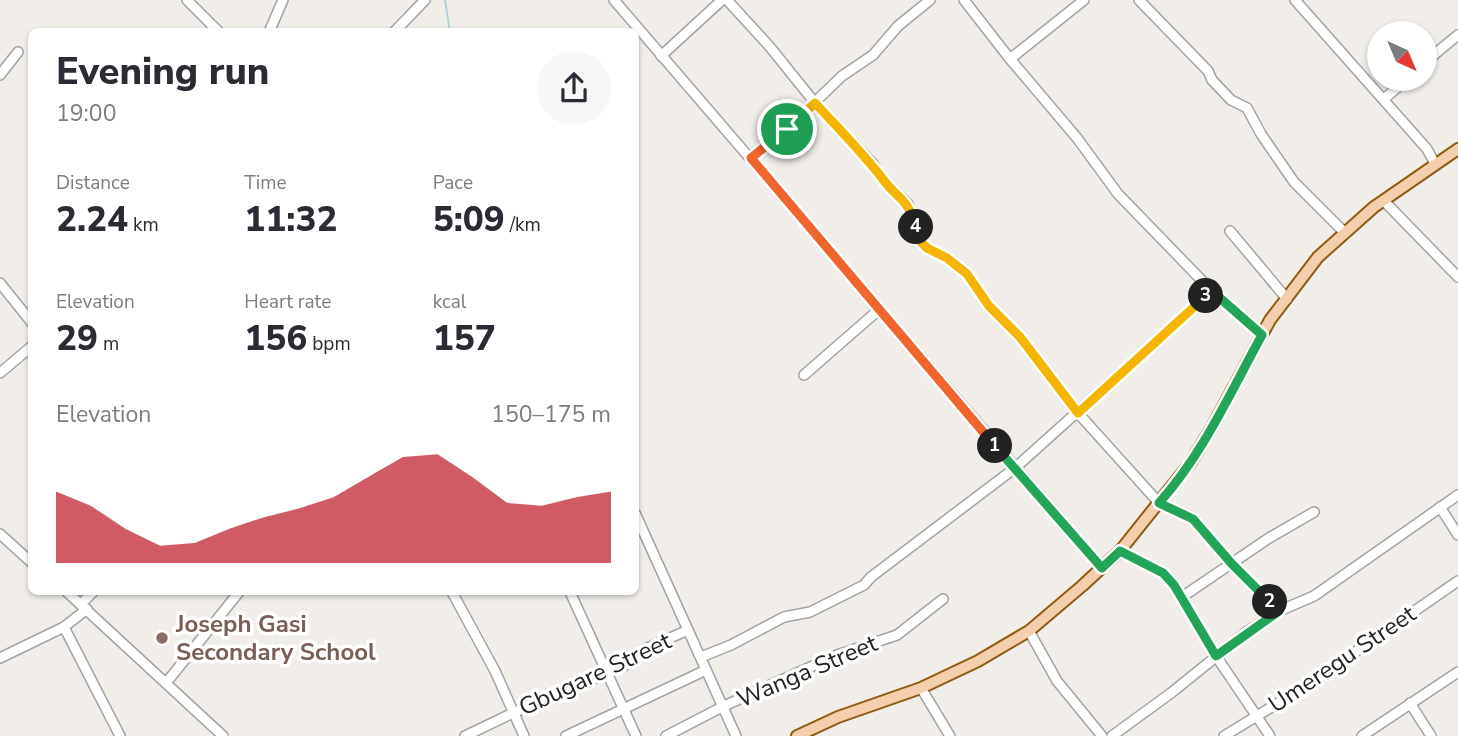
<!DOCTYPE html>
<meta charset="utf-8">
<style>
body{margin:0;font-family:"Nunito Sans",sans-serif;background:#f7f7f7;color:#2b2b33;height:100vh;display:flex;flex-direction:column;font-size:26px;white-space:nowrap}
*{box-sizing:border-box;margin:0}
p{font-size:23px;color:#7c7c81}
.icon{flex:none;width:38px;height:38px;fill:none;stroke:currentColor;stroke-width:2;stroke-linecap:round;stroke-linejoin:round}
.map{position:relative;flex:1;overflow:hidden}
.sheet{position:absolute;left:28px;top:28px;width:611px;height:567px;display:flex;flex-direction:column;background:#fff;border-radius:10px;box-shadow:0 2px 5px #0004}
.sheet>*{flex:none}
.needle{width:46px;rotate:136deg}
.tools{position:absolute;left:1367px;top:21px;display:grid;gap:14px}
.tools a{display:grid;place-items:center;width:70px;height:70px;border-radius:50%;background:#fff;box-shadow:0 2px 5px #0004;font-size:35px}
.pin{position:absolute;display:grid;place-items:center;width:60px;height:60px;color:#fff;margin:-30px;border:4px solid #fff;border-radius:50%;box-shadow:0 2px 7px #0007}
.km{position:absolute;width:35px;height:35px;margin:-18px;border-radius:50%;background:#222;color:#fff;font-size:19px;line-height:35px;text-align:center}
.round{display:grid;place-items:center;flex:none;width:74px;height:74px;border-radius:37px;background:#f7f7f7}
.summary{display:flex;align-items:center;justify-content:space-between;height:119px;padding:0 28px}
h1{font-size:38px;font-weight:800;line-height:52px}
.stats{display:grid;grid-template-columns:repeat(3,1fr);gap:10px;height:119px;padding:7px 28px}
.stats div{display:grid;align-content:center}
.stats b{font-size:35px;font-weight:800}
.stats small{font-size:19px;font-weight:400}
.stats p{font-size:19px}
.chart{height:196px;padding:14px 28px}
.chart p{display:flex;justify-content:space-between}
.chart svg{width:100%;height:126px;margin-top:7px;fill:#bd1724;opacity:.7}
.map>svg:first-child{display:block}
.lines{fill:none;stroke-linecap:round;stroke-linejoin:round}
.stream{stroke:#b0d3d9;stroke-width:2}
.minor-casing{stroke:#a3a3a3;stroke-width:12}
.major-casing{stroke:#8f5b11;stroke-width:14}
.minor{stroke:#fff;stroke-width:9}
.major{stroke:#f3cfad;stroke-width:10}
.split-1-casing{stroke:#fff;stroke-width:14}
.split-2-casing{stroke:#fff;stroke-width:14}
.split-3-casing{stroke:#fff;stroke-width:14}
.split-4-casing{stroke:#fff;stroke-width:14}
.split-5-casing{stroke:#fff;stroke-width:14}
.split-1{stroke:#f0652b;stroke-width:9}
.split-2{stroke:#22a559;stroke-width:9}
.split-3{stroke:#22a559;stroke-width:9}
.split-4{stroke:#f5b400;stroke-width:9}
.split-5{stroke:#f5b400;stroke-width:9}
.education-dot{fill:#8d6e63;stroke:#fff;stroke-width:2.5}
.labels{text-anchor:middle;stroke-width:7;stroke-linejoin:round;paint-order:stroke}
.education-label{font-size:24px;font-weight:bold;fill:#785e54;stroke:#fff;text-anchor:start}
.street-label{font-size:24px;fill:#222;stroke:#fff}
</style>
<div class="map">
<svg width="1458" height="736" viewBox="0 0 1458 736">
<rect width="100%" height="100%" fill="#f1eeea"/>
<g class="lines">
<polyline class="stream" points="445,0 450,32"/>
<defs>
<g id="minor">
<polyline points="187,0 219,32"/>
<polyline points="614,0 1102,568"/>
<polyline points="727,0 770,47 815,103 873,164 882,179 908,204 920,241 927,248 947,258 967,274 989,306 1020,337 1078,413 1159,503 1193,518 1232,564 1279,611"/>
<polyline points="964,0 1010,59 1077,138 1118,194 1212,291 1262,335"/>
<polyline points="1139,0 1208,71 1212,80 1231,100 1247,108 1261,134 1294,182 1345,233"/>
<polyline points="1295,0 1427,149 1435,164"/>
<polyline points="269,32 283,0"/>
<polyline points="394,32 425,0"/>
<polyline points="661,56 722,0"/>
<polyline points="1010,59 1084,0"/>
<polyline points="1424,63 1458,35"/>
<polyline points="0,75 18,52"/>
<polyline points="1384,99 1407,79"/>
<polyline points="751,158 787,129 842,76 873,55 898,26 930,0"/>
<polyline points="1384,201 1458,277"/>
<polyline points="1230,231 1287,299"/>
<polyline points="0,283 32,323"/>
<polyline points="0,373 32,346"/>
<polyline points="804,375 874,314 881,311"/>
<polyline points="1440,507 1458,535"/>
<polyline points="635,513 736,736"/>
<polyline points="0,534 32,563"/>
<polyline points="1120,551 1162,573 1174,585 1216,656 1270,736"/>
<polyline points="67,592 223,736"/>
<polyline points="452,592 495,671 524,736"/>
<polyline points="570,592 636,736"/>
<polyline points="1182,597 1269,538 1314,512"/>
<polyline points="82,603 93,592"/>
<polyline points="64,627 120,736"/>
<polyline points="1029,631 1057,681 1102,736"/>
<polyline points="701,657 731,645 784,617 810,612 864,585 871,577 1015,468 1212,291"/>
<polyline points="0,658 64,627 87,609"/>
<polyline points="166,683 239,592"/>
<polyline points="921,688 950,736"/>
<polyline points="1410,703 1431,736"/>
<polyline points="465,736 513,713 624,666 645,649 688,630"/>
<polyline points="566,736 706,670"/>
<polyline points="666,736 724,706 837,655 897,635 943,599"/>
<polyline points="1112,736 1171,693 1248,631 1279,611 1314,596 1458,495"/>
<polyline points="1224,736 1306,686 1458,581"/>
<polyline points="1362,736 1458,672"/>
</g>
<polyline id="major" points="797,736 838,717 921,688 978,661 1029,631 1082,586 1120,551 1191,462 1211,429 1270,320 1318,257 1374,207 1458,149"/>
</defs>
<use href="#minor" class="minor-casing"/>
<use href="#major" class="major-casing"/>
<use href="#minor" class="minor"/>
<use href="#major" class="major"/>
</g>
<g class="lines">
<defs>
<polyline id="split-1" points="787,129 751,158 995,446"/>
<polyline id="split-2" points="995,446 1102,568 1120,551 1163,573 1174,585 1216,656 1279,611 1270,602"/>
<path id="split-3" d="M1206,296L1212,291L1262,335C1230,393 1203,454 1159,503L1193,519L1232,564L1270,602"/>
<polyline id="split-4" points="916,227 920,241 927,248 947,258 967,274 989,306 1020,337 1078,413 1206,296"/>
<path id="split-5" d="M787,129L815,103C838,128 861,151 882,178C898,200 907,197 916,227"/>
</defs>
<use href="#split-1" class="split-1-casing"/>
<use href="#split-2" class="split-2-casing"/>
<use href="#split-3" class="split-3-casing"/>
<use href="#split-4" class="split-4-casing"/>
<use href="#split-5" class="split-5-casing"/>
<use href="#split-1" class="split-1"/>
<use href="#split-2" class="split-2"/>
<use href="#split-3" class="split-3"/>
<use href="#split-4" class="split-4"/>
<use href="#split-5" class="split-5"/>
</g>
<circle class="education-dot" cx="162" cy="638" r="7"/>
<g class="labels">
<g class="education-label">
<text x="176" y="632">Joseph Gasi<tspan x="176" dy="28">Secondary School</tspan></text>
</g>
<g class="street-label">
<text transform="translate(1342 659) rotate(-34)" y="8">Umeregu Street</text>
<text transform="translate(807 671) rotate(-23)" y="8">Wanga Street</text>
<text transform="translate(595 674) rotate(-25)" y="8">Gbugare Street</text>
</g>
</g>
</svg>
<div class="tools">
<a><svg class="needle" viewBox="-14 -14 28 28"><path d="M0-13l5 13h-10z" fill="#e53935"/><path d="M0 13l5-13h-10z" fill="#7c7c81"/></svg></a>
</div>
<div class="pin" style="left:787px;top:129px;background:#1e9e55"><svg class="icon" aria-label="arrive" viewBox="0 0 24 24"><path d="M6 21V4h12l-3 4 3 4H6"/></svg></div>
<b class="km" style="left:995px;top:446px">1</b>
<b class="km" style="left:1270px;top:602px">2</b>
<b class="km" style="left:1206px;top:296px">3</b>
<b class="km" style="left:916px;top:227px">4</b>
<section class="sheet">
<div class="summary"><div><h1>Evening run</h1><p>19:00</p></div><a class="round"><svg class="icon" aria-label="share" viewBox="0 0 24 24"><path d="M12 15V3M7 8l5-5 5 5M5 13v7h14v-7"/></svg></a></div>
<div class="stats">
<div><p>Distance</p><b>2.24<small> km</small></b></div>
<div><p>Time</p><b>11:32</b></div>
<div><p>Pace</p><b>5:09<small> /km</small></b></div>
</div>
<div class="stats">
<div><p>Elevation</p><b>29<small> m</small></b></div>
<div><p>Heart rate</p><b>156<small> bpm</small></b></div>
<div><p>kcal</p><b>157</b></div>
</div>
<div class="chart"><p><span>Elevation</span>150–175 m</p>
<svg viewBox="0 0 160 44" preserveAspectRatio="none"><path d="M0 44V19L10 24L20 32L30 38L40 37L50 32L60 28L70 25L80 21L90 14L100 7L110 6L120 14L130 23L140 24L150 21L160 19V44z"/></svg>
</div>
</section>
</div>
